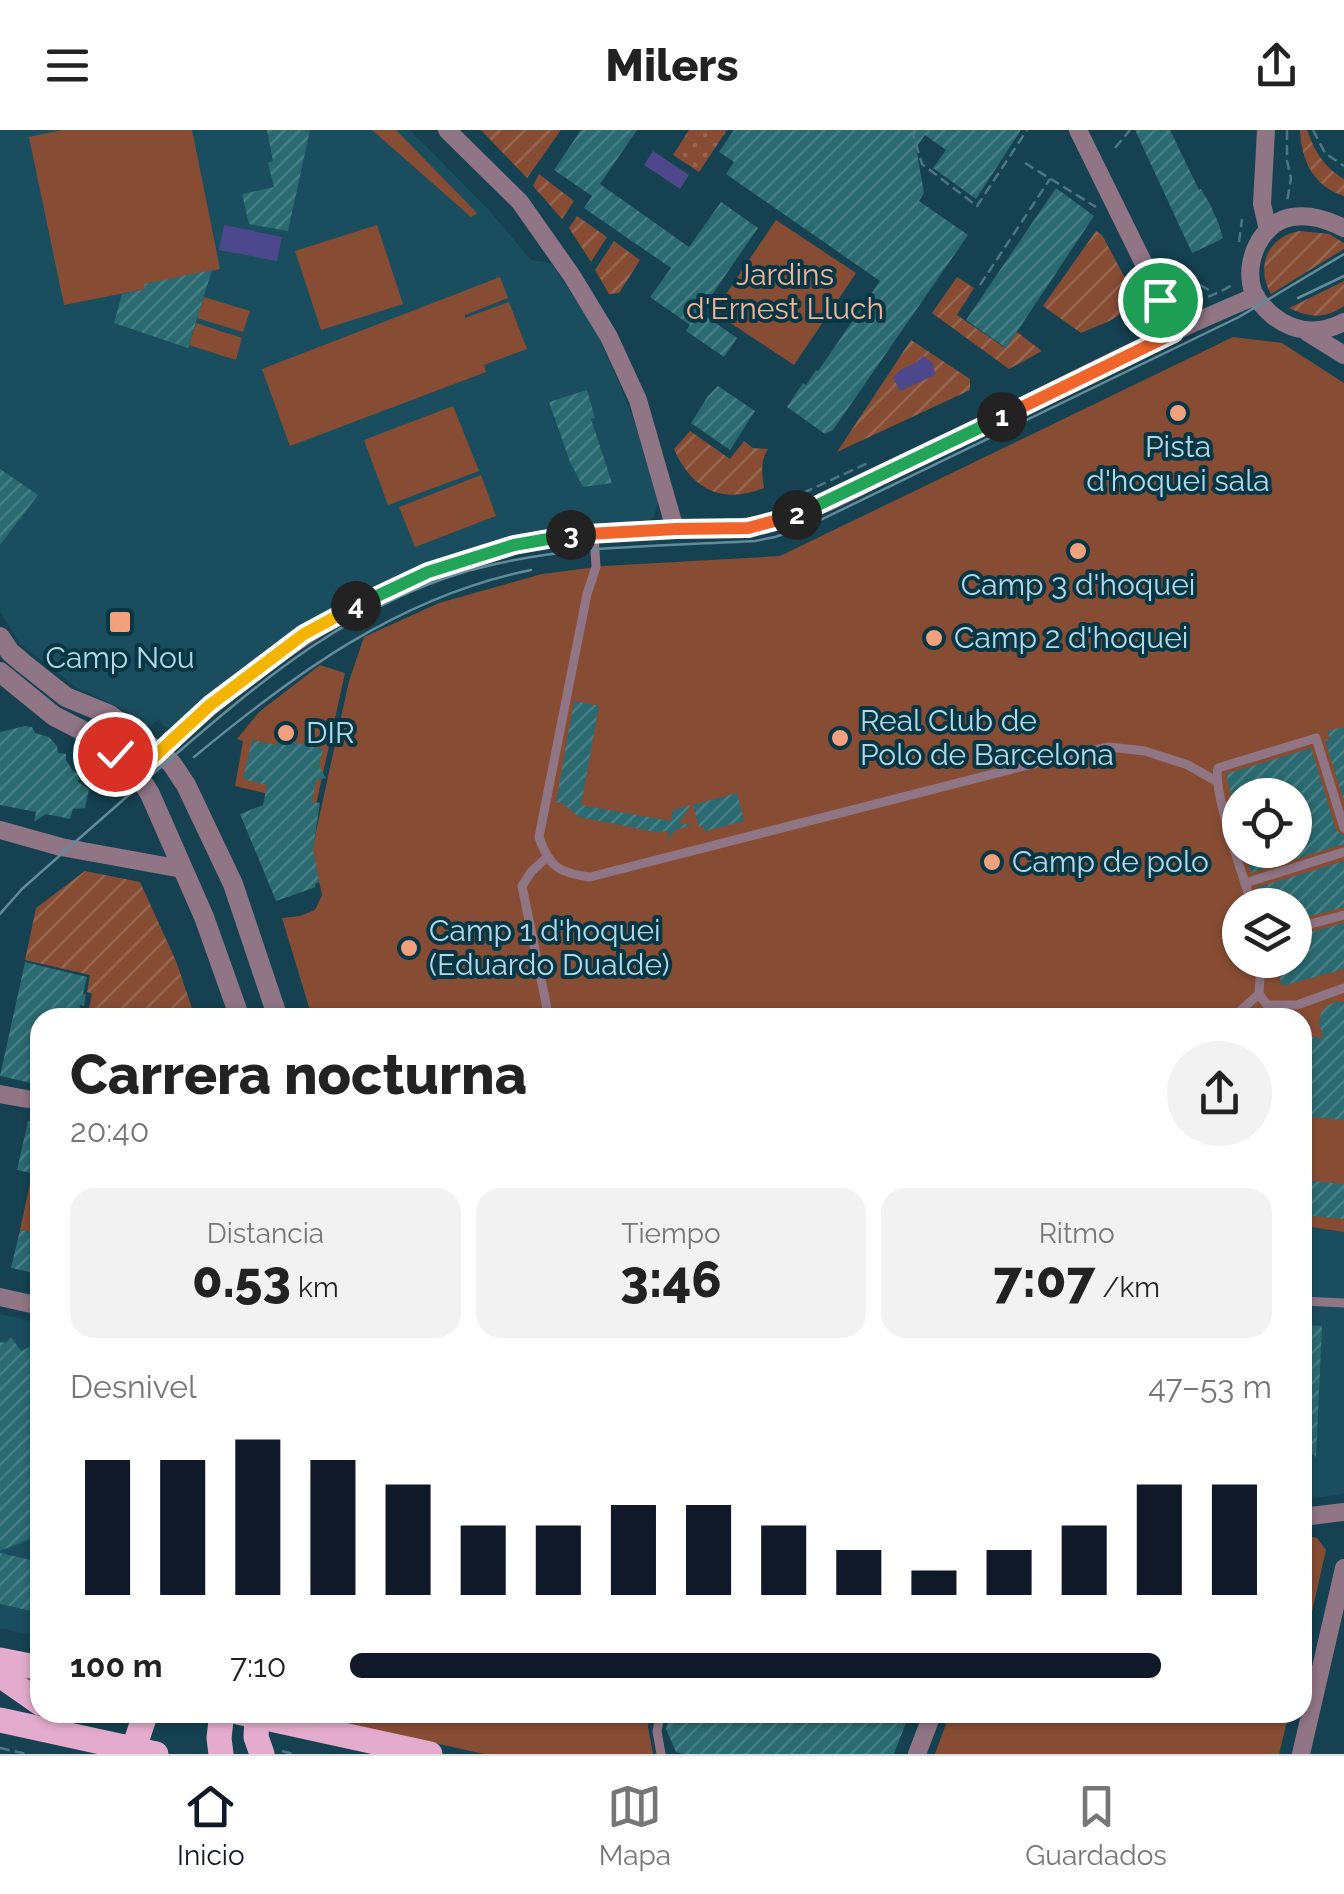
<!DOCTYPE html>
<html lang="es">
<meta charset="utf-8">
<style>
body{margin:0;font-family:Raleway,sans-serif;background:#f2f2f2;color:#222;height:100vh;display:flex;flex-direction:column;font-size:38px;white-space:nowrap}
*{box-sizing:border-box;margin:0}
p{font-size:32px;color:#767676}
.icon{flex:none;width:55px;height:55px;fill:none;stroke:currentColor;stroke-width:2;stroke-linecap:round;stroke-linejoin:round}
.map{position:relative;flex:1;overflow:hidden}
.side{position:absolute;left:30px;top:878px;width:1282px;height:715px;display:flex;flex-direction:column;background:#fff;border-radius:30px;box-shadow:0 2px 8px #0004}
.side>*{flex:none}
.controls{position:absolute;left:1222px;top:648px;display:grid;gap:20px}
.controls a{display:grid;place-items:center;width:90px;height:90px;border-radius:50%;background:#fff;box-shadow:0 2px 8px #0004;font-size:50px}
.pin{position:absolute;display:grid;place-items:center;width:85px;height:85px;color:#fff;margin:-42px;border:5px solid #fff;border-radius:50%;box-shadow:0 2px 10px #0007}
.km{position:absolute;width:50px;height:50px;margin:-25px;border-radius:50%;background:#222;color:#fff;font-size:28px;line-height:50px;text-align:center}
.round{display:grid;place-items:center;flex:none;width:105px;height:105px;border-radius:52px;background:#f2f2f2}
.summary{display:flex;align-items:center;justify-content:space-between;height:170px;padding:0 40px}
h1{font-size:55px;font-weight:800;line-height:75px}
.metrics{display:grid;grid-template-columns:repeat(3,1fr);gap:15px;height:170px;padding:10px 40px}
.metrics div{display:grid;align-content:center;border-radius:25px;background:#f2f2f2;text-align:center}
.metrics b{font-size:50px;font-weight:800}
.metrics small{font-size:28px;font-weight:400}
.metrics p{font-size:28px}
.chart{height:280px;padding:20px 40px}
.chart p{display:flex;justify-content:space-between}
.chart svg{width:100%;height:180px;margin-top:10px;stroke:#111827;stroke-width:6}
ul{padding:0 40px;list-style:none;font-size:32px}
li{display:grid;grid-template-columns:160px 120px 1fr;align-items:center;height:75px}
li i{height:25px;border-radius:12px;background:#111827}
header{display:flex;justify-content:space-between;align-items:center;height:130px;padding:0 40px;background:#fff;font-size:45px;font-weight:800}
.menu{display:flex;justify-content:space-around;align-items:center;height:140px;border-top:2px solid #e0e0e0;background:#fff;font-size:28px;color:#767676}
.menu a{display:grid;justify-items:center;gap:5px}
.menu .active{color:#111827}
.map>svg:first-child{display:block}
.built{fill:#1a4d5e}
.grass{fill:url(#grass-dots)}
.park{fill:#874d34;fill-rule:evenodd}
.garden{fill:url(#garden-furrows)}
.water{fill:#4d488b}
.building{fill:url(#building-hatch)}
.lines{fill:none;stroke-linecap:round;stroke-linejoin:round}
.path{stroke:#4d7685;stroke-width:2.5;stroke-dasharray:10 5;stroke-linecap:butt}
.service{stroke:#907584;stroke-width:9}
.minor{stroke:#907584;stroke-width:18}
.tertiary{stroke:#907584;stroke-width:20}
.primary{stroke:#e4accc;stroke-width:25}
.tram{stroke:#638c9b;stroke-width:2.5}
.split-1-casing{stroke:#fff;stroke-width:20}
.split-2-casing{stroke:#fff;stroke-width:20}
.split-3-casing{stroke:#fff;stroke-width:20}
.split-4-casing{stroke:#fff;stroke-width:20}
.split-5-casing{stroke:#fff;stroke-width:20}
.split-6-casing{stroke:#fff;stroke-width:20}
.split-1{stroke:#f0652b;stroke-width:12}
.split-2{stroke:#22a559;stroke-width:12}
.split-3{stroke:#f0652b;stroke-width:12}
.split-4{stroke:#22a559;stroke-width:12}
.split-5{stroke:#f5b400;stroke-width:12}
.split-6{stroke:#f5b400;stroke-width:12}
.poi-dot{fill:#f2a17e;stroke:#073645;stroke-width:4}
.labels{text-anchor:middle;stroke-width:8;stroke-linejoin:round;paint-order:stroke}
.park-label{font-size:30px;fill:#f2b398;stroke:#073645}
.poi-label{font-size:30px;fill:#b3d9e8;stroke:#073645;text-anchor:start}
</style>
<header><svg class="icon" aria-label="menu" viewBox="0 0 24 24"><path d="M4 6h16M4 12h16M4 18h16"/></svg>Milers<svg class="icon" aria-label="share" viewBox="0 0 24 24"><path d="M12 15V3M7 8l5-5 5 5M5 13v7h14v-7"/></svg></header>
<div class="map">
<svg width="1344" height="1624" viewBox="0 0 1344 1624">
<defs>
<pattern id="grass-dots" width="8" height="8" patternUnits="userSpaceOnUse" patternTransform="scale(2.5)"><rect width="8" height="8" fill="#874d34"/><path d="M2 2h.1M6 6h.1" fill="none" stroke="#966651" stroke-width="1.8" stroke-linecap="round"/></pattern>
<pattern id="garden-furrows" width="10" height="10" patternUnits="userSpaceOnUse" patternTransform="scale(2.5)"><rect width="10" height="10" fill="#874d34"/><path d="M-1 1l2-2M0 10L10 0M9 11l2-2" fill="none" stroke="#966651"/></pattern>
<pattern id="building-hatch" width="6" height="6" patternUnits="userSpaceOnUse" patternTransform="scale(2.5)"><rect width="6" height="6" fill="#2b6a70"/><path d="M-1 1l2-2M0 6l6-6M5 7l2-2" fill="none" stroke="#477f84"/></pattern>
</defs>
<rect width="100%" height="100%" fill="#154150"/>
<g class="built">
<polygon points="0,0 410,0 488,79 531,130 551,133 596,201 620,255 635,293 658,371 654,387 649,391 490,415 257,531 176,595 169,598 164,596 159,589 146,600 127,581 77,558 19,513 0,481"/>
<polygon points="1302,1096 1344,1102 1344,1363 1343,1364 1303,1370"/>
<polygon points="0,1184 40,1193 40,1507 0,1498"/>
</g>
<polygon class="grass" points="689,0 727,0 699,42 673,25"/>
<g class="park">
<polygon points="62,0 192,0 220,139 145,154 145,159 64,175 29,7"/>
<polygon points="372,0 396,0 477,83 471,87"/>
<polygon points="776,90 856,143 794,235 714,182"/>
<polygon points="377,95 403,174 321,200 295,121"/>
<polygon points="500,147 508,168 465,185 465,188 509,172 527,219 484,235 486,242 290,316 262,239"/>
<polygon points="204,167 250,181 243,202 197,188"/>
<polygon points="196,193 242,208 236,230 189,215"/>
<path d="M1233,207L1282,213L1344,253V1102L1303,1096L1302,888L312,887L282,788L300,786L315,780L322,765L312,720L349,551L364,507L439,473L542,444L604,436L780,426ZM1240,665H1295V720H1240ZM1240,775H1295V830H1240Z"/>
<polygon points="453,276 479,341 388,375 364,310"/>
<polygon points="481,345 496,386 415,417 399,377"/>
<polygon points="320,535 345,543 316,675 235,656 243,611 237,609 259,582"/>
<polygon points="32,1043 40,1045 40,1104 20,1100"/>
<polygon points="1303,1405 1317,1408 1326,1420 1303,1522"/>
<polygon points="333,1583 649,1583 648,1597 653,1624 484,1624 335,1591"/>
<polygon points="950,1583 951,1582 1289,1583 1279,1624 935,1624"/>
</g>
<g class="garden">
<polygon points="481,0 561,0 527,48"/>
<path d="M1300,0H1307C1315,22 1324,37 1344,49V66C1314,57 1301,30 1300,0Z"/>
<polygon points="539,44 574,71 562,89 533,56"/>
<polygon points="577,86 607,107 591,132 569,98"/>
<path d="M1096,101L1102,105L1132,161C1125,191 1107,191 1081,203L1043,176Z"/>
<path d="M1300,101L1329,104L1344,113V119L1271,164C1255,136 1268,106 1300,101Z"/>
<polygon points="614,111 640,130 619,163 609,164 595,140"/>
<polygon points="957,147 974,158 957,185 1005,218 1017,202 1042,221 1009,239 932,183"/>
<path d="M1344,151V176C1325,189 1310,188 1289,178Z"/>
<polygon points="911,210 970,249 970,260 837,322"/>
<path d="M690,301L730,329L744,311L753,318L768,319C760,332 762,343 764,358C722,375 691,359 674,319Z"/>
<polygon points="85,741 140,752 176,831 195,887 80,887 82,880 89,878 92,864 87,862 90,845 25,830 36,778"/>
</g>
<g class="water">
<polygon points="653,21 689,45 680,59 644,35"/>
<polygon points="224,95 282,107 277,131 219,120"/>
<path d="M923,226L933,233L935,245L900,261L893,248C904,233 912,239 923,226Z"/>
</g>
<g class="building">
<polygon points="267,0 310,0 288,101 249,94 242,64 274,57 268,33 273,31"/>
<polygon points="581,0 637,0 600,54 689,117 721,72 758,98 700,182 737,208 724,227 686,201 690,195 650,167 671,138 584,78 592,66 554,40"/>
<polygon points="734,0 1021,0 976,69 933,38 946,20 925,5 916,18 924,63 919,71 968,105 833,300 825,304 787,277 803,253 806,255 816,240 818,241 880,151 726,44 734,32 719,22"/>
<polygon points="1135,0 1170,0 1199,60 1201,59 1210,74 1218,92 1223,108 1218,111 1192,123"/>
<polygon points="1056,58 1094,86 1006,218 966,190"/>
<polygon points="212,140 188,218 114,193 122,164 145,159 144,154"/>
<polygon points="718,256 755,281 730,320 691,293 708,266"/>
<polygon points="587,260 595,288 591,289 612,353 583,357 570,332 549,272"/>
<polygon points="0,339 38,365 0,415"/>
<polygon points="574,571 599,576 581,675 671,691 673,680 691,675 679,693 693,695 675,700 667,711 669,701 656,702 579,687 562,673 556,672"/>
<polygon points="25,596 32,597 35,603 49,607 57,616 58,623 66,624 66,630 73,641 80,644 78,652 89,659 85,678 73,679 70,689 46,684 34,692 36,682 0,675 0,602"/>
<polygon points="1344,597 1344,671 1325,610 1330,609 1327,601"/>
<polygon points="278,608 323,619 319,636 326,648 316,650 312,672 320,673 313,719 319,752 315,754 316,757 276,771 240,684 263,675 267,655 243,649 252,610 276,615"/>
<polygon points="1311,618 1336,700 1344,706 1344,714 1251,743 1245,720 1295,720 1295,665 1240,665 1240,688 1236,688 1226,644"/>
<polygon points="737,663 744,691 705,701 703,696 699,697 693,675"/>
<polygon points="1344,731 1344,777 1295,790 1295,775 1260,775 1256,758"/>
<polygon points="1344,793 1344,839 1282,856 1275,830 1295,830 1295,806"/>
<polygon points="25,832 87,847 83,864 86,864 84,876 80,875 78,888 40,888 40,932 35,954 0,946"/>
<polygon points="1335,872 1344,872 1344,990 1302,986 1302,906 1323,908 1319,893 1321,883 1326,877"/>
<polygon points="28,991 40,994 40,1045 17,1040"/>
<polygon points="1302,1050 1344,1054 1344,1089 1302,1085"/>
<polygon points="20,1100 40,1104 40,1144 11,1138"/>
<polygon points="1302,1195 1322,1196 1316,1327 1302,1314"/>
<polygon points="11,1207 21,1221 30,1217 40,1219 40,1310 37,1322 40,1333 40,1393 35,1407 0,1421 0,1212 6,1213"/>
<polygon points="0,1423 40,1432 40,1483 0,1474"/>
<polygon points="672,1582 910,1582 894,1624 683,1624 676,1622 666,1599 669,1585"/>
</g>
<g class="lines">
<g class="path">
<polyline points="916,0 913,4 922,34 977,76 1027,0"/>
<polyline points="1287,0 1287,31 1291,48 1287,72"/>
<polyline points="1313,0 1325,23 1344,36"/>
<polyline points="1115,18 1130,0"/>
<polyline points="1025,33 1096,77"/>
<polyline points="1239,112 1242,89"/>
<polyline points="980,155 1050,49"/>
<polyline points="1200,155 1211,161"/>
<path d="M1179,174C1197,172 1216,165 1232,155"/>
<polyline points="803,363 868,333"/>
<polyline points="0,1618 27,1624"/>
<polyline points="282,1621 293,1624"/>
</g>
<g class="service">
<path d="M594,403L596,437L587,464L539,707C549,737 559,743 590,747L1028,635L1109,617L1145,621L1188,635L1216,651"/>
<polyline points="546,728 531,742 522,756 549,888"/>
<polyline points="1245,753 1344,722"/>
<path d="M1252,775C1244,748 1212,660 1218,638L1316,608L1344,698"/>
<polyline points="1295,798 1344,785"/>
<polyline points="1261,830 1259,864 1267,875 1297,875 1344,858"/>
<polyline points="1232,888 1259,864"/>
<polyline points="1302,1171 1344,1173"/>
<polyline points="661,1624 657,1601 661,1582"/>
</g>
<g class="minor">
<polyline points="447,0 520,72 572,146 609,207 638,270 675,399"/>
<polyline points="1078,0 1143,132 1174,203"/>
<polyline points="1266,0 1262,74 1268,100"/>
<path d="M1344,98C1327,90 1311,84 1292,87C1261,92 1243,132 1253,161C1257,171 1264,178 1272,185C1294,203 1319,205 1344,192"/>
<polyline points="1307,202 1344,225"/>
<path d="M160,622C252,534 349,467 471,428C505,418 539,408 574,405C609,401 645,399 680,399C716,398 750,400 785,389C832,374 877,347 922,326C1033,272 1142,213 1256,166"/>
<polyline points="0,700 61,717 182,739"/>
<polyline points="0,964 27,969"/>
<polyline points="0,1167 40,1176"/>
<polyline points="1302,1387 1344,1382"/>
<polyline points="917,1624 933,1582"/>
<polyline points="1301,1624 1344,1438"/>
</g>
<g class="tertiary">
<polyline points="0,507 10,522 23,533 66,567 110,585 146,614 160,622 172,634 186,655 233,754 278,888"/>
<polyline points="0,542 54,586 95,607 137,643 150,664 204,787 240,888"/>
</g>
<g class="primary">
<polyline points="0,1530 40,1538"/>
<polyline points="0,1545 40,1573"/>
<polyline points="238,1582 430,1624"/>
<polyline points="257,1587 256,1607 262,1624"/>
<polyline points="0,1590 156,1624"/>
<polyline points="132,1624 146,1582"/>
<polyline points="221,1624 219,1608 222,1582"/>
</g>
<g class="tram">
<polyline points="1298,168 1344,146"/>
<path d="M194,627C294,544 400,466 531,440"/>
<path d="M0,784L22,759C66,720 109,682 153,644C253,557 358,465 491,435C577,415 667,416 755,411L775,407L808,396L1239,187L1344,124"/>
</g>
</g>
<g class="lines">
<defs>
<polyline id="split-1" points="1002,287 1174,203 1160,170"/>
<polyline id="split-2" points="797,385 1002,287"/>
<polyline id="split-3" points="571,405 676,399 748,398 797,385"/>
<polyline id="split-4" points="356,476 428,442 514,415 571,405"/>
<polyline id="split-5" points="172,610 210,575 304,504 356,476"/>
<polyline id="split-6" points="115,624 137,643 172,610"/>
</defs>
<use href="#split-1" class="split-1-casing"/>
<use href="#split-2" class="split-2-casing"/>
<use href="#split-3" class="split-3-casing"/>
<use href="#split-4" class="split-4-casing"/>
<use href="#split-5" class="split-5-casing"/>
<use href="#split-6" class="split-6-casing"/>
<use href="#split-1" class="split-1"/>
<use href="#split-2" class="split-2"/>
<use href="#split-3" class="split-3"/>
<use href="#split-4" class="split-4"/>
<use href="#split-5" class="split-5"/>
<use href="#split-6" class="split-6"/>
</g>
<g class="poi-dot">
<circle cx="1178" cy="283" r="10"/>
<circle cx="1078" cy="421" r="10"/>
<rect x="108" y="480" width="24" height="24" rx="5"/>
<circle cx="934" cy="508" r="10"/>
<circle cx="286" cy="603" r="10"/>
<circle cx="840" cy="608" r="10"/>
<circle cx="992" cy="732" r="10"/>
<circle cx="409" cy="818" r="10"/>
</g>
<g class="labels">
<g class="park-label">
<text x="785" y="155">Jardins<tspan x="785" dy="34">d'Ernest Lluch</tspan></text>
</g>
<g class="poi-label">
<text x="1178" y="327" text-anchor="middle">Pista<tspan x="1178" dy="34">d'hoquei sala</tspan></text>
<text x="1078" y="465" text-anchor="middle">Camp 3 d'hoquei</text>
<text x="954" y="518">Camp 2 d'hoquei</text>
<text x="120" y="538" text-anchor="middle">Camp Nou</text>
<text x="860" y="601">Real Club de<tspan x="860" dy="34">Polo de Barcelona</tspan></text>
<text x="306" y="613">DIR</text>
<text x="1012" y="742">Camp de polo</text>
<text x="429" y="811">Camp 1 d'hoquei<tspan x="429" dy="34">(Eduardo Dualde)</tspan></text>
</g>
</g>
</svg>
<div class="controls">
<a><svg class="icon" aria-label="locate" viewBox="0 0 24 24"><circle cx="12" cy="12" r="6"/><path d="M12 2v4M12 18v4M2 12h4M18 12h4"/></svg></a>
<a><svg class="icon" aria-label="layers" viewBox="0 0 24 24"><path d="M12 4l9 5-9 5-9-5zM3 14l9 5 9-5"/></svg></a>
</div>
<div class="pin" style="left:1160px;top:170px;background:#1e9e55"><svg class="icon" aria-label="arrive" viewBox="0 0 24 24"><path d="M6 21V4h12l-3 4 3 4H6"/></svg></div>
<div class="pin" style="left:115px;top:624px;background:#d93025"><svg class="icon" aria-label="check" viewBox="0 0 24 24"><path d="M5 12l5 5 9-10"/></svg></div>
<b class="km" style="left:1002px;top:287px">1</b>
<b class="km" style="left:797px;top:385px">2</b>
<b class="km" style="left:571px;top:405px">3</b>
<b class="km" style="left:356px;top:476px">4</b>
<section class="side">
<div class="summary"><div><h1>Carrera nocturna</h1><p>20:40</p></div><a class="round"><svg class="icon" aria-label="share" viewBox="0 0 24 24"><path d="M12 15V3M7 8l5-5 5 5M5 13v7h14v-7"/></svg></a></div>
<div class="metrics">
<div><p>Distancia</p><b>0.53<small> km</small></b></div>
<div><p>Tiempo</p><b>3:46</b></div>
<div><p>Ritmo</p><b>7:07<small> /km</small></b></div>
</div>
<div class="chart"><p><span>Desnivel</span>47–53 m</p>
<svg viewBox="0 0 160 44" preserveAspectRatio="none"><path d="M5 44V11M15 44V11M25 44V6M35 44V11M45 44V17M55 44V27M65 44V27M75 44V22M85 44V22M95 44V27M105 44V33M115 44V38M125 44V33M135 44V27M145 44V17M155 44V17"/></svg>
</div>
<ul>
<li><b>100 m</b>7:10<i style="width:88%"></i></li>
</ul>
</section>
</div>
<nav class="menu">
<a class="active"><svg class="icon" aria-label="home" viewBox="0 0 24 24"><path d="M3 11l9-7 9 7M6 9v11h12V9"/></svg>Inicio</a>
<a><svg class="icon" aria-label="map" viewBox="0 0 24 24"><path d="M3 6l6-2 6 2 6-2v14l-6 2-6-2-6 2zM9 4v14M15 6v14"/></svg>Mapa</a>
<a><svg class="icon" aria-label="saved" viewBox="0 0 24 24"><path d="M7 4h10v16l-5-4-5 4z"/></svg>Guardados</a>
</nav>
